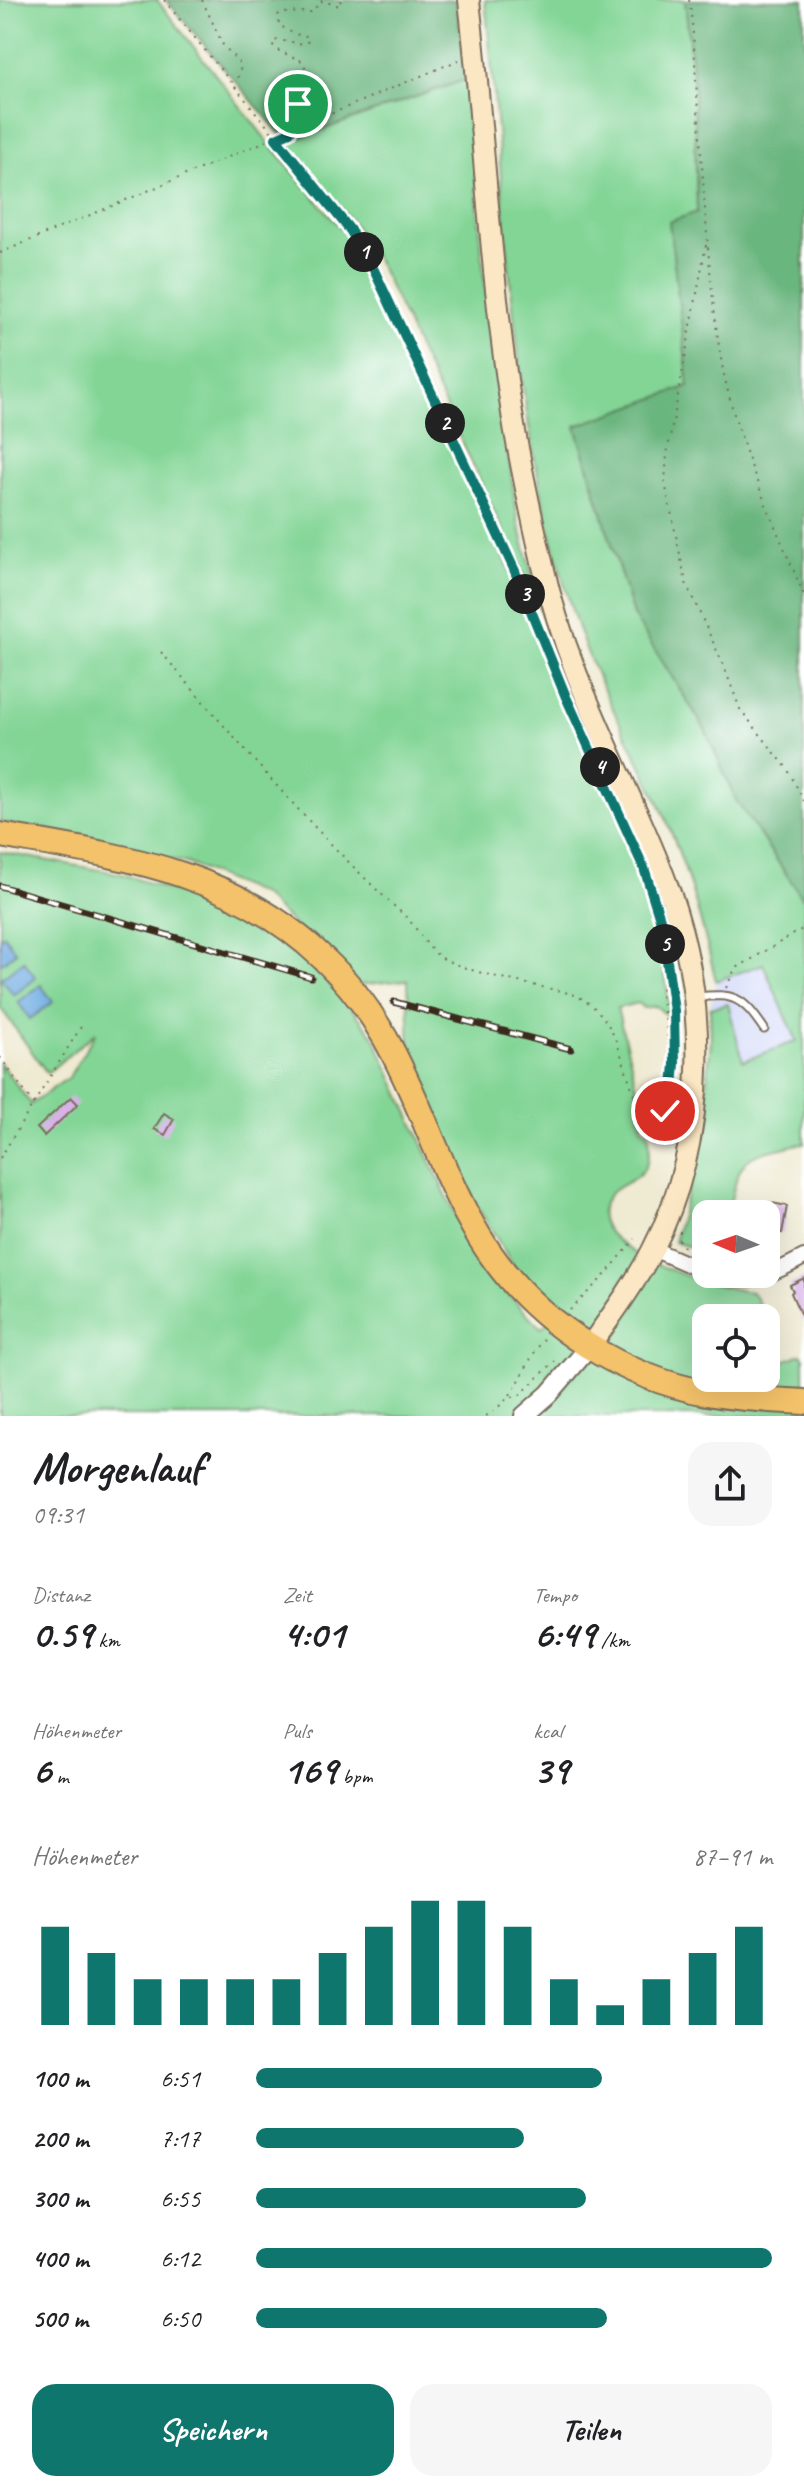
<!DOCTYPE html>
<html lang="de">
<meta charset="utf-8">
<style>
body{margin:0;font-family:Caveat,sans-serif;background:#f6f6f6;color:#202124;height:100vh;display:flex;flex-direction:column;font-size:30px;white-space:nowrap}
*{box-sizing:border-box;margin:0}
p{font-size:26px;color:#757577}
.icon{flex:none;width:44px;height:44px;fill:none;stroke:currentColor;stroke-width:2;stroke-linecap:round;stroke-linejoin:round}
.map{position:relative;height:1416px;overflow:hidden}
.drawer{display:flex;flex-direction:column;background:#fff;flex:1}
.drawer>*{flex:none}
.needle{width:52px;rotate:272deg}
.controls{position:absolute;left:692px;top:1200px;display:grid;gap:16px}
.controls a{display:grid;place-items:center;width:88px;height:88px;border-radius:16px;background:#fff;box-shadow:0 8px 32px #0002;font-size:40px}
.pin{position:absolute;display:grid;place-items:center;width:68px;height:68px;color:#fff;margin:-34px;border:4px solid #fff;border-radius:50%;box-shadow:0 2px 8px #0007}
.km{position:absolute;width:40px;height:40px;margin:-20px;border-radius:50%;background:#222;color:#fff;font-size:22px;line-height:40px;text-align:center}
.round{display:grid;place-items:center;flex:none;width:84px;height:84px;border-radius:24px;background:#f6f6f6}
.headline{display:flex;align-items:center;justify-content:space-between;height:136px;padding:0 32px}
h1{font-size:44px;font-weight:700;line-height:60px}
.metrics{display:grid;grid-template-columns:repeat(3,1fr);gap:12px;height:136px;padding:8px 32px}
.metrics div{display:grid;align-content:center}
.metrics b{font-size:40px;font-weight:700}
.metrics small{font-size:22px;font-weight:400}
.metrics p{font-size:22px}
.chart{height:224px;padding:16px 32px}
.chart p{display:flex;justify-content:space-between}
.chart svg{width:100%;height:144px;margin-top:8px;stroke:#0f766e;stroke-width:6}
.action{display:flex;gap:16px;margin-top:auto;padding:16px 32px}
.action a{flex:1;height:92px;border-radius:24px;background:#0f766e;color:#fff;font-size:32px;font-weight:700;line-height:92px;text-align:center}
.action a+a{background:#f6f6f6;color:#202124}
ul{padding:0 32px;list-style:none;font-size:26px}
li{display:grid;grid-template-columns:128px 96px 1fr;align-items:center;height:60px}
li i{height:20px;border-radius:10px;background:#0f766e}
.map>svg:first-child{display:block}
.built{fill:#d3d9f9}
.green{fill:#83d596;stroke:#5f805a;stroke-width:2}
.forest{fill:#6ab67f;stroke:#52704e;stroke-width:2}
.water{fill:#70ace2;stroke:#566b80;stroke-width:2}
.building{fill:#d9b0e8}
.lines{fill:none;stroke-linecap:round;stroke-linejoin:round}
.service-casing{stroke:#7a6d5d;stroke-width:11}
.minor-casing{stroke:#7a6d5d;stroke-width:18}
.tertiary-casing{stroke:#7a6d5d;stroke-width:22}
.secondary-casing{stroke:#7a6d5d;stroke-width:24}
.primary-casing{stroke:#7a6d5d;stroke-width:28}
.path{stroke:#7a6d5d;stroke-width:2;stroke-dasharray:2 6;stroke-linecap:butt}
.service{stroke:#fff;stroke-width:7}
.minor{stroke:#fff;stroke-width:14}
.tertiary{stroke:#fff;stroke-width:18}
.secondary{stroke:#fbe7c3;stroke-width:20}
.primary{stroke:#f4c26a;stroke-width:24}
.rail-casing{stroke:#3b2a1e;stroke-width:7}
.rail{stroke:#fff;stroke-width:4;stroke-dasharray:12;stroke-linecap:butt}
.route-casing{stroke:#fff;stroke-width:16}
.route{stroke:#0f766e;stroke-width:10}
</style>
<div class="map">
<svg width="804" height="1416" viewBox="0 0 804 1416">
<rect width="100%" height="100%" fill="#fff"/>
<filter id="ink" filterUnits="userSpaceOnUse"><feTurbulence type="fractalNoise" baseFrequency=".0125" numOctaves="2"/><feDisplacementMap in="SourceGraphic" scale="16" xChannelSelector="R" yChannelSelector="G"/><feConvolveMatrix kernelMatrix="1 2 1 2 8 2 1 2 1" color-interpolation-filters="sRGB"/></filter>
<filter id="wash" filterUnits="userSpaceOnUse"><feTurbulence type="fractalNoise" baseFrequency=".006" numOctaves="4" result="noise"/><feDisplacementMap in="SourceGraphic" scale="32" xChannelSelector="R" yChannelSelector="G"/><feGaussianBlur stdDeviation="1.8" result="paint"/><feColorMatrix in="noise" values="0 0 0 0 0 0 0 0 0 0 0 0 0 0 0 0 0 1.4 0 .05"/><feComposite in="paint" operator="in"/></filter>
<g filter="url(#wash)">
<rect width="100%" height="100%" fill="#efead2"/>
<polygon class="built" points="763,964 797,1042 743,1061 728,1004 710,1008 716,981"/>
<g class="green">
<path d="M0,0H157L269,143L344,232L370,273L493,531L532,622L562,700L599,772L640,864L658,920L671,1019L656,1006L643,1008L638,1003L617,1008L638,1091L642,1128L648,1132C658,1193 611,1172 602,1209C592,1253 719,1289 752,1292L760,1305L753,1313L756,1318H706V1378H766V1331L784,1361L801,1354L804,1358V1416H0V1063L31,1104L69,1077L96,1032L47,1073L0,1007V964L16,952L3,935L0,938V852L122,874L237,913L304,958L346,1002L373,1035L455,1215L496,1282L541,1328L561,1311L513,1265L476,1204L410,1058L408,980L358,985L262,895L187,863L0,822Z"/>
<path d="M485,0H685L694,89L697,213L670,222L689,387L576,426L633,615L705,729L736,800L804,900V1143C744,1157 741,1150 728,1214H706V1252L674,1242L700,1145L711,1042L710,1008L728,1004L743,1061L797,1041L763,964L716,981C702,921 685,860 659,803C630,739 593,678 572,610C509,413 507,204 485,0Z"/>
<polygon points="467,79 484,277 494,354 518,521 543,616 380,266 355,226 288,142"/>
</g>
<g class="forest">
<polygon points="166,0 456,0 467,79 287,142"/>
<polygon points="685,0 804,0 804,900 736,800 705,729 633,615 576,426 689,386 669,222 697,212 694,89"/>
</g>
<g class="water">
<polygon points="4,935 16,952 0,964 0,938"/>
<polygon points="24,961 36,978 14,995 1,978"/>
<polygon points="41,985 53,1002 30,1019 18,1002"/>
</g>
<g id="blocks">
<g class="building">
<polygon points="71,1097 78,1104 44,1136 37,1128"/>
<polygon points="164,1113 174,1119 165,1135 154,1129"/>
<polygon points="767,1202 787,1206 782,1233 766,1230 764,1214"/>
<polygon points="804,1278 804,1322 791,1293 793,1291 790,1285"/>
</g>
</g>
</g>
<g filter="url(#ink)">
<use href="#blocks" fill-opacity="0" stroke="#7a6d5d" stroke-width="2"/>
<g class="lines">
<defs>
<path id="service" d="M697,997C735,993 742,997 764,1029"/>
<g id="minor">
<polyline points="653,1249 706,1272"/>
<path d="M710,1274C749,1286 769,1276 804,1257"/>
</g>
<polyline id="tertiary" points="524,1416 549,1394 590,1346"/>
<path id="secondary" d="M469,0C484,135 490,272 511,407C519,461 531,514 543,566C568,678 622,770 663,874C710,992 711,1138 652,1251C634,1285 612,1315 590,1346"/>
<path id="primary" d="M0,835C119,856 231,870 323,958C385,1016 408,1084 441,1160C455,1193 471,1227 492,1256C540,1325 624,1378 707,1393C739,1399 772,1400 804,1402"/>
</defs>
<use href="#service" class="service-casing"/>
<use href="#minor" class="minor-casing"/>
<use href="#tertiary" class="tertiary-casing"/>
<use href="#secondary" class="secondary-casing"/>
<use href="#primary" class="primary-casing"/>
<g class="path">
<polyline points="164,0 334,208 358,241 514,569 573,711"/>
<polyline points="202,0 223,45 241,65 239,76 232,82"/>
<path d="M689,0C694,33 695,64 697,97C704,182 707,268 720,353C733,434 772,519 804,595"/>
<polyline points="290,130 305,67 302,61 275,49 272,43 277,40 305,44 309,40 306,36 294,34 279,25 278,15 281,13 311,12 322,1 340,6 341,0"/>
<polyline points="706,245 667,454 665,483 686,583 723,664 740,709 787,768 804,801"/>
<polyline points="0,253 459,60"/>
<path d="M161,652C239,744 316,835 406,917C419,930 426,948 442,958C476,976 534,984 572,994C614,1010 619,1053 633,1091C639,1107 647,1122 655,1137"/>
<polyline points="667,964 661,995 667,1030 670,1073 673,1078"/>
<polyline points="726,988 735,969 804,928"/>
<polyline points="0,1057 34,1105"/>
<polyline points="665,1118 668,1091 672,1086"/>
<path d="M657,1139C686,1071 677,990 660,920"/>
<polyline points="0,1158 84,1022"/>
<polyline points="680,1231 679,1240 684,1247"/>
<polyline points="570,1310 605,1275 635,1239"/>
<polyline points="512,1397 520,1395 555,1361"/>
<path d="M486,1416C522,1393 520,1369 544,1339"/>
</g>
<use href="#service" class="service"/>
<use href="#minor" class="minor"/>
<use href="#tertiary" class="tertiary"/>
<use href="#secondary" class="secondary"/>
<use href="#primary" class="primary"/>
<defs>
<g id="rail">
<polyline points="0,886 311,977"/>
<polyline points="394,1002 571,1049"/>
</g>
</defs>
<use href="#rail" class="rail-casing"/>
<use href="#rail" class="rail"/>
</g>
</g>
<g class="lines" filter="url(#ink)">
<defs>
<polyline id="route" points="298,104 290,132 276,138 350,230 374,270 514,569 566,697 644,868 662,925 674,1011 675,1064 673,1086 668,1091 665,1111"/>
</defs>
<use href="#route" class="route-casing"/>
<use href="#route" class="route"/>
</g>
</svg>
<div class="controls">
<a><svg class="needle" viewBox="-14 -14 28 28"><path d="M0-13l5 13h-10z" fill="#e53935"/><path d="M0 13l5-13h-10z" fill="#757577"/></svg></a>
<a><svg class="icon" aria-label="locate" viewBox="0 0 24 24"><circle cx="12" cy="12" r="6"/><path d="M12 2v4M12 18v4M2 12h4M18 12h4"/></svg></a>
</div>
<div class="pin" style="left:298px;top:104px;background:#1e9e55"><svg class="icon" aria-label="arrive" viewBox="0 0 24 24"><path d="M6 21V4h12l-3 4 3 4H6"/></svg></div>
<div class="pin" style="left:665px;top:1111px;background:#d93025"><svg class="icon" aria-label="check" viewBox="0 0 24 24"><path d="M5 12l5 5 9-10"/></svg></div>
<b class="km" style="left:364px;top:252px">1</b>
<b class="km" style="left:445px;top:423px">2</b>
<b class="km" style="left:525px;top:594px">3</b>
<b class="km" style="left:600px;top:767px">4</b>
<b class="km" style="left:665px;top:944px">5</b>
</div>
<section class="drawer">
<div class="headline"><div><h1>Morgenlauf</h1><p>09:31</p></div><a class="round"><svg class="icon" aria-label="share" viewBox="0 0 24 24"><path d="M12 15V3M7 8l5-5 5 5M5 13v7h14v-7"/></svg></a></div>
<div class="metrics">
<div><p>Distanz</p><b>0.59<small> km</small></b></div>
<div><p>Zeit</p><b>4:01</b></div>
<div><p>Tempo</p><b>6:49<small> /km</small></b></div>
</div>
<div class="metrics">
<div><p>Höhenmeter</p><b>6<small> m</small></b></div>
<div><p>Puls</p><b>169<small> bpm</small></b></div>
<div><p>kcal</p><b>39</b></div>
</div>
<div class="chart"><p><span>Höhenmeter</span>87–91 m</p>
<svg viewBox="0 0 160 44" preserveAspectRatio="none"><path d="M5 44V14M15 44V22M25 44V30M35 44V30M45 44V30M55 44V30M65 44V22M75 44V14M85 44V6M95 44V6M105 44V14M115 44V30M125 44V38M135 44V30M145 44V22M155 44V14"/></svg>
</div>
<ul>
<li><b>100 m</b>6:51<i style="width:67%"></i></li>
<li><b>200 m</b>7:17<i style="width:52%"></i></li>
<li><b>300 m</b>6:55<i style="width:64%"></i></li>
<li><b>400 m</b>6:12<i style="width:100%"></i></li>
<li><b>500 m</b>6:50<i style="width:68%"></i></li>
</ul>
<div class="action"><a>Speichern</a><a>Teilen</a></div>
</section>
